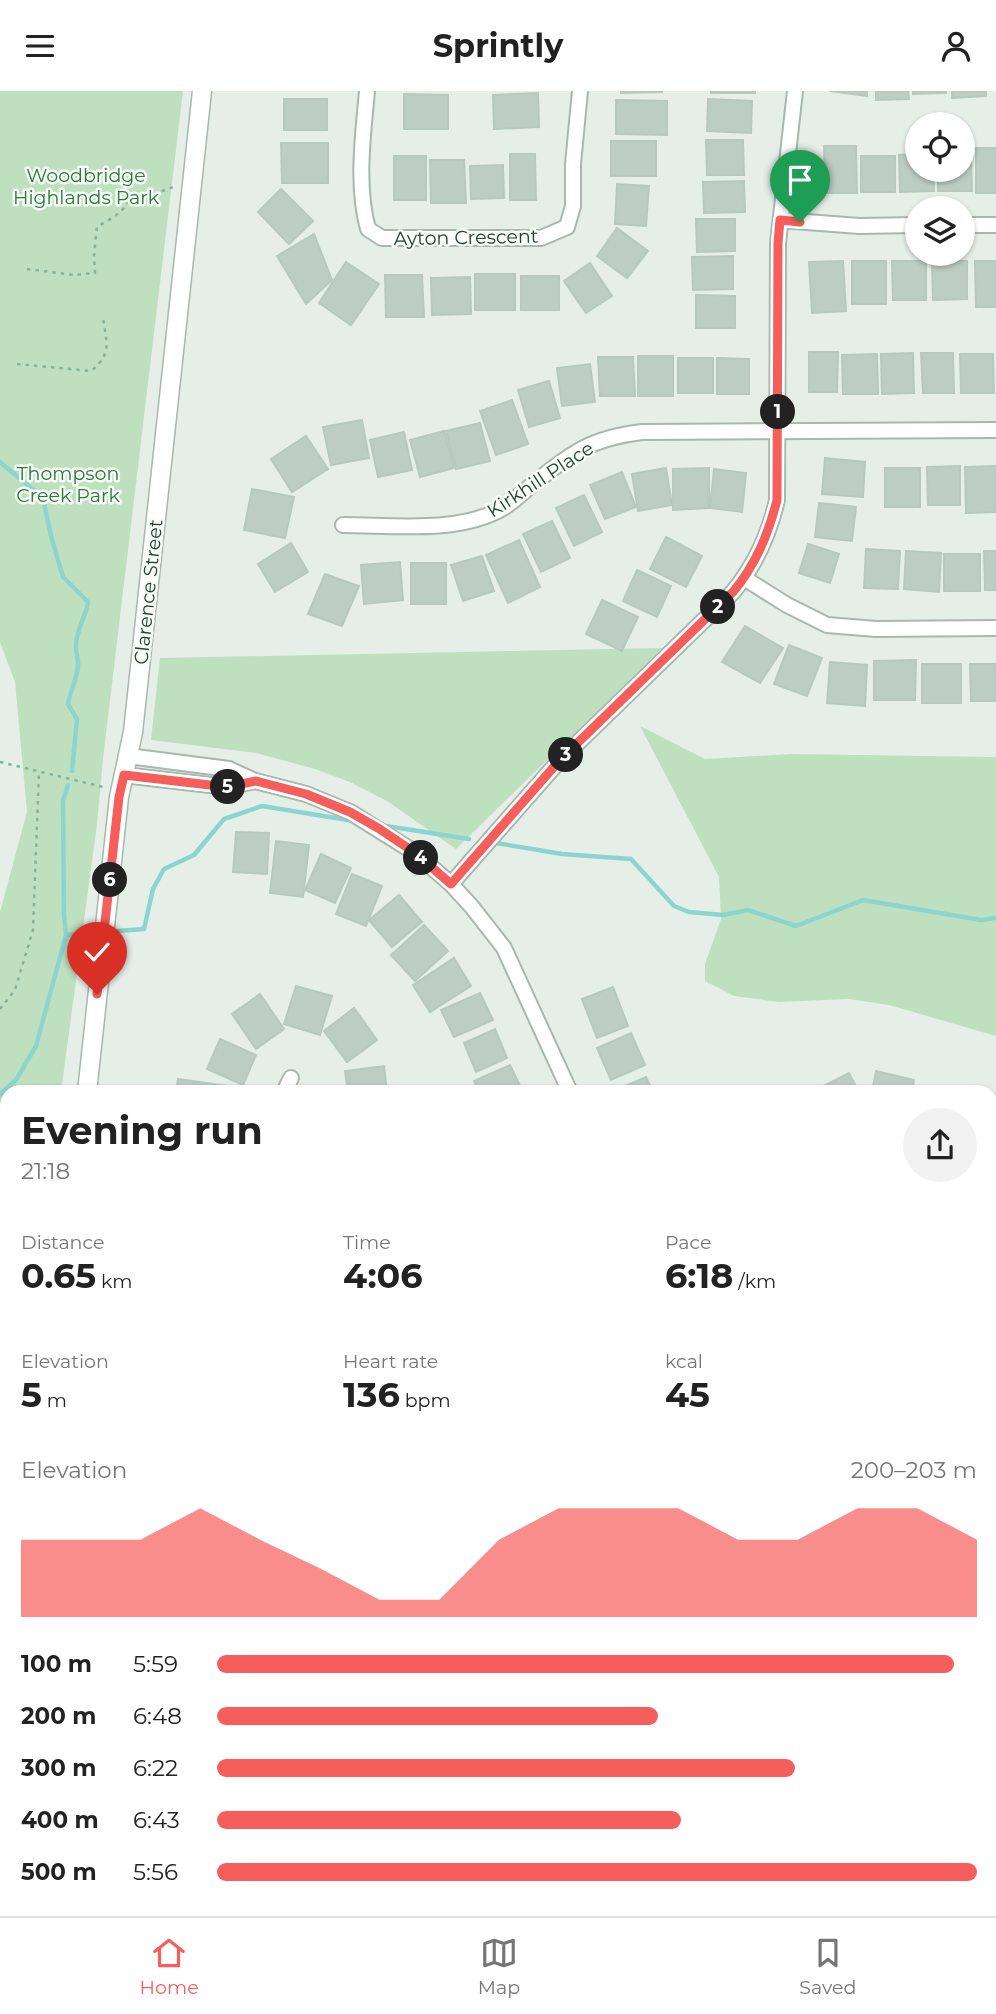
<!DOCTYPE html>
<meta charset="utf-8">
<style>
body{margin:0;font-family:Montserrat,sans-serif;background:#f2f2f2;color:#222;height:100vh;display:flex;flex-direction:column;font-size:26px;white-space:nowrap}
*{box-sizing:border-box;margin:0}
p{font-size:23px;color:#767676}
.icon{flex:none;width:38px;height:38px;fill:none;stroke:currentColor;stroke-width:2;stroke-linecap:round;stroke-linejoin:round}
.map{position:relative;flex:1;overflow:hidden}
.side{position:absolute;left:0px;top:994px;width:998px;height:831px;display:flex;flex-direction:column;background:#fff;border-radius:21px 21px 0 0;box-shadow:0 2px 5px #0004}
.side>*{flex:none}
.fabs{position:absolute;left:905px;top:21px;display:grid;gap:14px}
.fabs a{display:grid;place-items:center;width:70px;height:70px;border-radius:50%;background:#fff;box-shadow:0 2px 5px #0004;font-size:35px}
.pin{position:absolute;display:grid;place-items:center;width:60px;height:60px;color:#fff;margin:-72px -30px;border-radius:50% 50% 50% 0;rotate:-45deg;box-shadow:0 0 7px #0007}
.pin .icon{rotate:45deg}
.km{position:absolute;width:35px;height:35px;margin:-18px;border-radius:50%;background:#222;color:#fff;font-size:19px;line-height:35px;text-align:center}
.round{display:grid;place-items:center;flex:none;width:74px;height:74px;border-radius:37px;background:#f2f2f2}
.head{display:flex;align-items:center;justify-content:space-between;height:119px;padding:0 21px}
h1{font-size:38px;font-weight:700;line-height:52px}
.stats{display:grid;grid-template-columns:repeat(3,1fr);gap:10px;height:119px;padding:7px 21px}
.stats div{display:grid;align-content:center}
.stats b{font-size:35px;font-weight:700}
.stats small{font-size:19px;font-weight:400}
.stats p{font-size:19px}
.chart{height:196px;padding:14px 21px}
.chart p{display:flex;justify-content:space-between}
.chart svg{width:100%;height:126px;margin-top:7px;fill:#f65e5c;opacity:.7}
ul{padding:0 21px;list-style:none;font-size:23px}
li{display:grid;grid-template-columns:112px 84px 1fr;align-items:center;height:52px}
li i{height:18px;border-radius:9px;background:#f65e5c}
header{display:flex;justify-content:space-between;align-items:center;height:91px;padding:0 21px;background:#fff;font-size:32px;font-weight:700}
.tab-bar{display:flex;justify-content:space-around;align-items:center;height:98px;border-top:2px solid #e0e0e0;background:#fff;font-size:19px;color:#767676}
.tab-bar a{display:grid;justify-items:center;gap:4px}
.tab-bar .on{color:#f65e5c}
.map>svg:first-child{display:block}
.green{fill:#bee0bf}
.lines{fill:none;stroke-linecap:round;stroke-linejoin:round}
.stream{stroke:#8cd5cf;stroke-width:4.5}
.building{fill:#bdcdc3;stroke:#b7c9bd;stroke-width:2}
.service-casing{stroke:#a7b8ae;stroke-width:10}
.minor-casing{stroke:#a7b8ae;stroke-width:18}
.tertiary-casing{stroke:#a7b8ae;stroke-width:21}
.path{stroke:#85b39a;stroke-width:2.5;stroke-dasharray:3.5 5;stroke-linecap:butt}
.service{stroke:#fff;stroke-width:7}
.minor{stroke:#fff;stroke-width:14}
.tertiary{stroke:#fff;stroke-width:18}
.route-casing{stroke:#fff;stroke-width:14}
.route{stroke:#f65e5c;stroke-width:9}
.labels{text-anchor:middle;stroke-width:5;stroke-linejoin:round;paint-order:stroke}
.park-label{font-size:19px;fill:#2c7a38;stroke:#f6fbf7}
.street-label{font-size:19px;fill:#234232;stroke:#f6fbf7}
</style>
<header><svg class="icon" aria-label="menu" viewBox="0 0 24 24"><path d="M4 6h16M4 12h16M4 18h16"/></svg>Sprintly<svg class="icon" aria-label="person" viewBox="0 0 24 24"><circle cx="12" cy="8" r="4"/><path d="M4 21q1-7 8-7t8 7"/></svg></header>
<div class="map">
<svg width="996" height="1825" viewBox="0 0 996 1825">
<rect width="100%" height="100%" fill="#e5efe8"/>
<g class="green">
<polygon points="0,0 183,0 103,668 97,733 61,1001 7,1001 7,1190 0,1190 0,821 27,721 15,591 0,551"/>
<polygon points="662,557 456,758 387,710 350,691 315,678 256,662 151,649 160,567"/>
<polygon points="640,635 705,668 791,663 996,666 996,945 889,914 849,908 779,911 734,905 705,890 705,873 721,828 719,786"/>
<polygon points="990,1650 996,1650 996,1825 8,1825 9,1818 990,1818"/>
</g>
<g class="lines">
<g class="stream">
<path d="M0,371L43,407L51,445L63,486L88,511C86,525 76,540 76,554C75,561 79,568 78,575C77,588 70,600 68,613L77,628L72,680"/>
<polyline points="380,734 469,748"/>
<polyline points="496,752 562,763 631,768 674,815 689,821 723,824 748,819 796,835 863,809 981,829 996,827"/>
<polyline points="117,840 144,838 153,798 164,778 194,764 224,728 262,715 354,730"/>
<polyline points="66,844 91,842"/>
<polyline points="0,1003 16,989 36,955 66,844 64,823 63,710 68,694"/>
<polyline points="990,1825 996,1804"/>
</g>
</g>
<g class="building">
<polygon points="621,0 662,0 662,1 621,2"/>
<rect x="711" y="0" width="44" height="2"/>
<polygon points="830,0 867,0 867,5"/>
<polygon points="876,0 908,0 909,8 876,9"/>
<polygon points="913,0 946,0 946,2 913,3"/>
<polygon points="952,0 986,0 986,5 952,7"/>
<polygon points="538,2 539,36 494,38 493,4"/>
<polygon points="404,3 448,4 448,38 404,38"/>
<rect x="284" y="8" width="43" height="31"/>
<polygon points="708,8 752,10 751,42 707,40"/>
<polygon points="616,9 667,10 667,44 616,43"/>
<polygon points="706,49 743,49 744,84 707,84"/>
<rect x="611" y="50" width="45" height="35"/>
<polygon points="281,52 328,52 328,92 282,92"/>
<polygon points="824,55 856,55 857,102 825,102"/>
<rect x="976" y="57" width="20" height="45"/>
<polygon points="962,59 971,59 972,100 938,100 938,79 962,79"/>
<polygon points="510,63 535,63 536,109 510,109"/>
<polygon points="917,63 917,79 933,79 934,100 900,101 899,64"/>
<rect x="394" y="65" width="32" height="44"/>
<rect x="861" y="65" width="34" height="36"/>
<polygon points="430,69 464,69 466,112 431,112"/>
<polygon points="503,74 504,107 471,108 470,75"/>
<polygon points="744,90 745,121 704,122 703,91"/>
<polygon points="617,93 649,95 646,135 615,133"/>
<polygon points="281,98 313,130 289,153 258,121"/>
<polygon points="696,128 735,128 735,160 697,161"/>
<polygon points="617,137 648,160 627,187 597,165"/>
<polygon points="314,143 332,189 306,213 277,165"/>
<polygon points="733,165 733,198 693,199 692,166"/>
<polygon points="843,170 846,220 812,222 809,171"/>
<rect x="852" y="170" width="34" height="43"/>
<polygon points="892,170 926,170 926,209 893,209"/>
<polygon points="932,170 967,170 967,208 933,209"/>
<polygon points="975,170 996,170 996,216 976,216"/>
<polygon points="346,171 379,193 351,234 319,212"/>
<polygon points="590,172 612,205 586,222 564,190"/>
<rect x="475" y="183" width="40" height="36"/>
<polygon points="385,184 422,184 424,226 386,226"/>
<rect x="521" y="185" width="38" height="34"/>
<polygon points="470,186 471,223 432,224 431,187"/>
<polygon points="696,204 735,205 735,237 696,237"/>
<polygon points="809,261 838,261 837,301 809,301"/>
<polygon points="913,262 914,302 882,303 881,263"/>
<polygon points="921,262 953,262 954,302 923,302"/>
<polygon points="877,263 878,303 843,303 842,264"/>
<polygon points="960,263 993,263 994,302 961,302"/>
<rect x="638" y="265" width="35" height="40"/>
<polygon points="598,266 633,266 635,305 600,305"/>
<rect x="678" y="267" width="35" height="35"/>
<polygon points="717,267 749,268 749,303 717,303"/>
<polygon points="590,273 595,311 562,315 557,277"/>
<polygon points="549,290 560,327 529,336 518,299"/>
<polygon points="512,309 528,353 496,364 480,320"/>
<polygon points="362,329 369,367 331,374 323,336"/>
<polygon points="480,332 490,370 456,378 446,340"/>
<polygon points="444,340 454,377 420,386 410,349"/>
<polygon points="404,341 412,379 378,386 370,349"/>
<polygon points="306,345 328,378 292,401 271,368"/>
<polygon points="825,367 865,371 863,406 822,403"/>
<polygon points="960,375 960,414 928,414 927,376"/>
<polygon points="996,375 996,421 966,422 965,376"/>
<polygon points="666,377 672,414 638,420 632,383"/>
<polygon points="709,377 709,417 673,419 673,378"/>
<rect x="885" y="377" width="35" height="39"/>
<polygon points="714,378 746,382 742,421 710,417"/>
<polygon points="622,381 636,416 605,428 590,394"/>
<polygon points="252,398 294,406 285,447 244,439"/>
<polygon points="584,404 602,441 574,455 556,417"/>
<polygon points="819,412 856,416 852,450 815,446"/>
<polygon points="552,430 570,467 541,481 523,443"/>
<polygon points="666,446 702,465 686,496 650,478"/>
<polygon points="519,449 540,496 508,512 486,464"/>
<polygon points="291,452 308,481 275,501 258,473"/>
<polygon points="808,453 839,463 830,492 799,482"/>
<polygon points="866,458 900,460 898,498 864,497"/>
<polygon points="906,460 941,462 939,501 904,498"/>
<polygon points="984,460 996,460 996,499 985,499"/>
<rect x="944" y="463" width="36" height="37"/>
<polygon points="482,465 494,500 463,510 451,474"/>
<polygon points="400,471 403,509 364,513 361,474"/>
<rect x="411" y="472" width="35" height="41"/>
<polygon points="637,479 671,495 657,526 623,510"/>
<polygon points="325,483 359,495 342,535 308,523"/>
<polygon points="602,509 638,526 622,560 586,543"/>
<polygon points="745,535 783,557 760,592 722,571"/>
<polygon points="789,554 822,567 807,605 774,593"/>
<polygon points="916,569 915,609 874,609 874,570"/>
<polygon points="830,571 867,574 865,615 827,612"/>
<rect x="922" y="573" width="39" height="39"/>
<polygon points="970,573 996,573 996,610 971,610"/>
<polygon points="236,741 269,742 267,783 233,781"/>
<polygon points="276,750 309,754 303,806 270,802"/>
<polygon points="321,763 351,777 335,812 305,799"/>
<polygon points="352,783 382,795 366,835 336,823"/>
<polygon points="399,804 422,831 392,856 369,829"/>
<polygon points="424,834 448,860 415,890 391,864"/>
<polygon points="454,867 471,895 430,921 413,894"/>
<polygon points="296,895 332,905 320,944 284,933"/>
<polygon points="613,896 628,935 597,947 582,908"/>
<polygon points="480,902 493,929 454,946 441,919"/>
<polygon points="260,903 284,938 256,958 232,923"/>
<polygon points="354,917 377,949 347,971 324,940"/>
<polygon points="495,938 507,967 476,981 464,952"/>
<polygon points="631,942 645,974 611,989 597,957"/>
<polygon points="220,948 256,964 243,994 207,978"/>
<polygon points="510,974 523,1001 479,1001 474,990"/>
<polygon points="384,975 387,1001 348,1001 345,980"/>
<polygon points="876,980 914,989 912,1001 872,1001"/>
<polygon points="849,982 859,1001 812,1001"/>
<polygon points="646,986 653,1001 616,1001 616,999"/>
<polygon points="178,988 235,996 234,1001 176,1001"/>
<polygon points="990,1044 996,1045 990,1067"/>
<polygon points="990,1163 996,1164 990,1204"/>
<polygon points="996,1256 996,1303 990,1304 990,1257"/>
<polygon points="996,1391 996,1420 992,1392"/>
<rect x="990" y="1471" width="6" height="44"/>
<polygon points="991,1589 996,1589 996,1625 992,1625"/>
</g>
<g class="lines">
<defs>
<g id="service">
<polyline points="637,1818 642,1825"/>
<polyline points="927,1818 935,1825"/>
<polyline points="171,1825 175,1818"/>
<polyline points="387,1825 394,1818"/>
<polyline points="576,1825 582,1818"/>
<polyline points="842,1825 847,1818"/>
</g>
<g id="minor">
<path d="M367,0C363,45 356,94 368,138L382,147H541L567,136L573,115V73L580,0"/>
<polyline points="781,129 859,135 917,134"/>
<polyline points="962,134 996,134"/>
<path d="M343,434C392,434 459,443 503,417C513,411 523,401 532,394C571,362 591,347 642,341L996,339"/>
<polyline points="744,487 787,514 827,534 876,538 996,537"/>
<polyline points="128,665 229,678 255,690 306,703 350,721 414,761 451,793 472,816 504,857 570,1001"/>
<polyline points="124,684 227,696 255,690"/>
<path d="M451,793L560,669L733,501C756,473 769,444 777,409L778,152L795,0"/>
<polyline points="284,1001 291,987"/>
<polyline points="990,1119 996,1120"/>
<polyline points="990,1342 996,1341"/>
<polyline points="990,1550 996,1550"/>
<polyline points="0,1659 7,1660"/>
</g>
<g id="tertiary">
<polyline points="87,1001 119,706 133,641 202,0"/>
<polyline points="0,1754 7,1684"/>
</g>
</defs>
<use href="#service" class="service-casing"/>
<use href="#minor" class="minor-casing"/>
<use href="#tertiary" class="tertiary-casing"/>
<g class="path">
<polyline points="129,109 141,108 173,96"/>
<path d="M27,178L74,184L95,182L94,164L97,136C111,127 128,121 129,103"/>
<path d="M17,273L91,280C113,262 106,252 103,226"/>
<polyline points="0,671 103,696"/>
<polyline points="0,918 15,899 33,839 39,680"/>
</g>
<use href="#service" class="service"/>
<use href="#minor" class="minor"/>
<use href="#tertiary" class="tertiary"/>
</g>
<g class="lines">
<defs>
<path id="route" d="M97,903L119,706L124,684L227,696L256,690L306,703L350,721L378,737L414,761L451,793L560,669L733,501C756,473 768,444 777,409L778,152L780,129L800,131"/>
</defs>
<use href="#route" class="route-casing"/>
<use href="#route" class="route"/>
</g>
<g class="labels">
<g class="park-label">
<text x="86" y="91">Woodbridge<tspan x="86" dy="22">Highlands Park</tspan></text>
<text x="68" y="389">Thompson<tspan x="68" dy="22">Creek Park</tspan></text>
</g>
<g class="street-label">
<text transform="translate(466 146) rotate(-1)" y="7">Ayton Crescent</text>
<text transform="translate(540 388) rotate(-33)" y="7">Kirkhill Place</text>
<text transform="translate(148 501) rotate(-84)" y="7">Clarence Street</text>
</g>
</g>
</svg>
<div class="fabs">
<a><svg class="icon" aria-label="locate" viewBox="0 0 24 24"><circle cx="12" cy="12" r="6"/><path d="M12 2v4M12 18v4M2 12h4M18 12h4"/></svg></a>
<a><svg class="icon" aria-label="layers" viewBox="0 0 24 24"><path d="M12 4l9 5-9 5-9-5zM3 14l9 5 9-5"/></svg></a>
</div>
<div class="pin" style="left:800px;top:131px;background:#1e9e55"><svg class="icon" aria-label="arrive" viewBox="0 0 24 24"><path d="M6 21V4h12l-3 4 3 4H6"/></svg></div>
<div class="pin" style="left:97px;top:903px;background:#d93025"><svg class="icon" aria-label="check" viewBox="0 0 24 24"><path d="M5 12l5 5 9-10"/></svg></div>
<b class="km" style="left:778px;top:321px">1</b>
<b class="km" style="left:718px;top:516px">2</b>
<b class="km" style="left:566px;top:664px">3</b>
<b class="km" style="left:421px;top:767px">4</b>
<b class="km" style="left:228px;top:696px">5</b>
<b class="km" style="left:110px;top:789px">6</b>
<section class="side">
<div class="head"><div><h1>Evening run</h1><p>21:18</p></div><a class="round"><svg class="icon" aria-label="share" viewBox="0 0 24 24"><path d="M12 15V3M7 8l5-5 5 5M5 13v7h14v-7"/></svg></a></div>
<div class="stats">
<div><p>Distance</p><b>0.65<small> km</small></b></div>
<div><p>Time</p><b>4:06</b></div>
<div><p>Pace</p><b>6:18<small> /km</small></b></div>
</div>
<div class="stats">
<div><p>Elevation</p><b>5<small> m</small></b></div>
<div><p>Heart rate</p><b>136<small> bpm</small></b></div>
<div><p>kcal</p><b>45</b></div>
</div>
<div class="chart"><p><span>Elevation</span>200–203 m</p>
<svg viewBox="0 0 160 44" preserveAspectRatio="none"><path d="M0 44V17L10 17L20 17L30 6L40 17L50 27L60 38L70 38L80 17L90 6L100 6L110 6L120 17L130 17L140 6L150 6L160 17V44z"/></svg>
</div>
<ul>
<li><b>100 m</b>5:59<i style="width:97%"></i></li>
<li><b>200 m</b>6:48<i style="width:58%"></i></li>
<li><b>300 m</b>6:22<i style="width:76%"></i></li>
<li><b>400 m</b>6:43<i style="width:61%"></i></li>
<li><b>500 m</b>5:56<i style="width:100%"></i></li>
</ul>
</section>
</div>
<nav class="tab-bar">
<a class="on"><svg class="icon" aria-label="home" viewBox="0 0 24 24"><path d="M3 11l9-7 9 7M6 9v11h12V9"/></svg>Home</a>
<a><svg class="icon" aria-label="map" viewBox="0 0 24 24"><path d="M3 6l6-2 6 2 6-2v14l-6 2-6-2-6 2zM9 4v14M15 6v14"/></svg>Map</a>
<a><svg class="icon" aria-label="saved" viewBox="0 0 24 24"><path d="M7 4h10v16l-5-4-5 4z"/></svg>Saved</a>
</nav>
